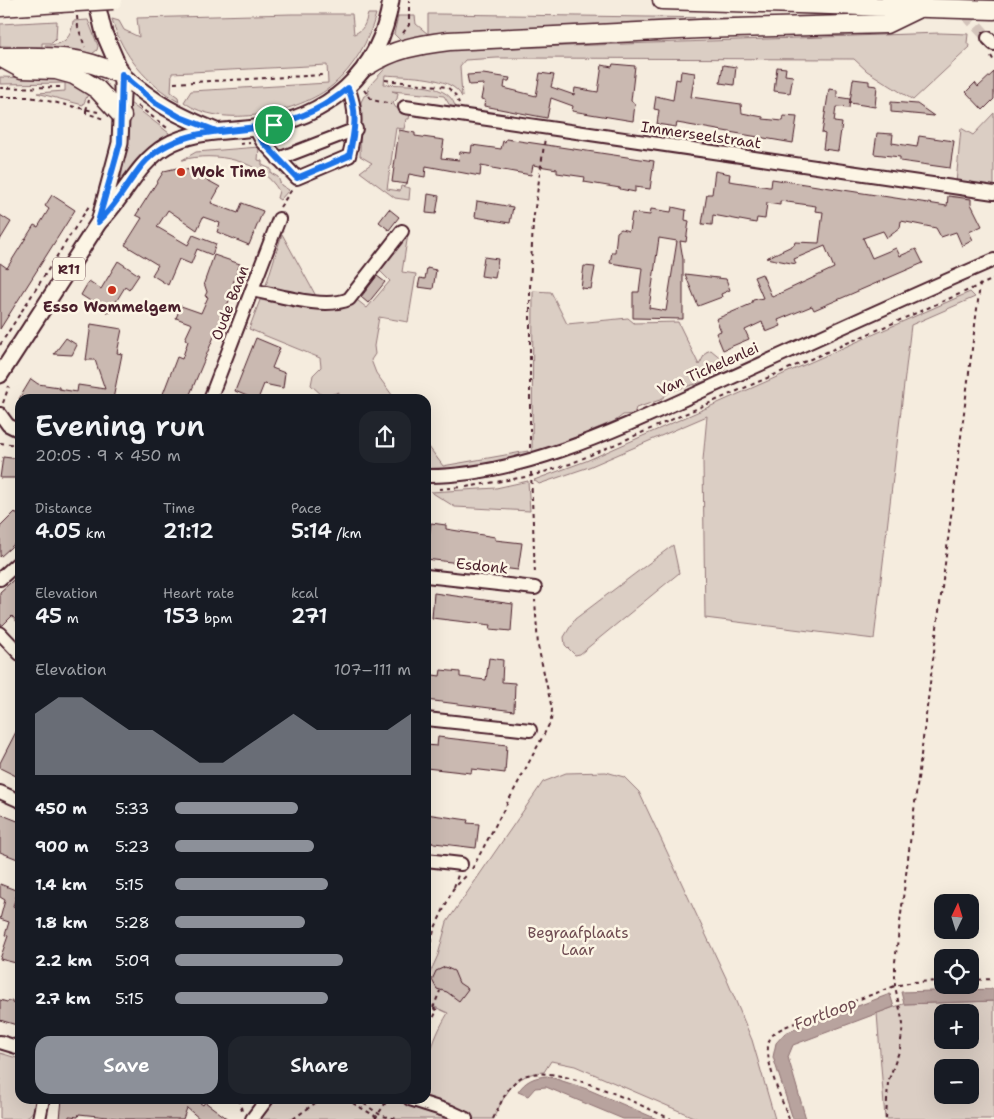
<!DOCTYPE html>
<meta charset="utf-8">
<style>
body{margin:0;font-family:"Shantell Sans",sans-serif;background:#20242c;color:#f1f3f6;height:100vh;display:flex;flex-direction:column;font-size:19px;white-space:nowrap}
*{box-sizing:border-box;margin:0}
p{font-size:16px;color:#9ea1a6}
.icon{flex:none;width:28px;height:28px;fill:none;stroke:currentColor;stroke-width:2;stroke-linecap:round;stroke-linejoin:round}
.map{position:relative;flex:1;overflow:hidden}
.panel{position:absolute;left:15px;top:394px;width:416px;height:710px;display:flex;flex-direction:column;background:#171b24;border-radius:15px;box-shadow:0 5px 20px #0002}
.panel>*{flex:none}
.needle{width:32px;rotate:4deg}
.tools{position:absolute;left:934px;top:894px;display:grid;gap:10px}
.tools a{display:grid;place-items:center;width:45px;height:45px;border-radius:10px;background:#171b24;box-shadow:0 5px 20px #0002;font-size:25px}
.pin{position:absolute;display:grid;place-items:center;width:42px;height:42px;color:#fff;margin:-21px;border:2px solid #fff;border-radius:50%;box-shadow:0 1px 5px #0007}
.round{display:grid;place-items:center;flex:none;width:52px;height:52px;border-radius:15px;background:#20242c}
.summary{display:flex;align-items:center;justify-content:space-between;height:85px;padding:0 20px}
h1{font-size:28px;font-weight:600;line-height:38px}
.figures{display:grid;grid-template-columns:repeat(3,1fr);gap:8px;height:85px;padding:5px 20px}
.figures div{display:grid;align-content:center}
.figures b{font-size:21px;font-weight:600}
.figures small{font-size:14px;font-weight:400}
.figures p{font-size:14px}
.chart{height:140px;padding:10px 20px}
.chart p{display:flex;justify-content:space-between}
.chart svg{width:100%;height:90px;margin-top:5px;fill:#8c9099;opacity:.7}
.primary-button{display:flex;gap:10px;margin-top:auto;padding:10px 20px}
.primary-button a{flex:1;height:58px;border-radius:15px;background:#8c9099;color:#fff;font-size:20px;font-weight:600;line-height:58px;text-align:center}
.primary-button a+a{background:#20242c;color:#f1f3f6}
ul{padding:0 20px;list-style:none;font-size:16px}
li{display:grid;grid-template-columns:80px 60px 1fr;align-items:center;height:38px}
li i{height:12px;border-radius:6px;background:#8c9099}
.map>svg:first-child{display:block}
.green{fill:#dbcec4;stroke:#927678;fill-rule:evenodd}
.water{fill:#b8a39e;stroke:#8c6e70}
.building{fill:#cab9b1;stroke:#4a1f2b;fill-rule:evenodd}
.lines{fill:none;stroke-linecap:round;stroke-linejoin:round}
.minor-tunnel{stroke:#d3c3ba;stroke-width:12;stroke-dasharray:12 6;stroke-linecap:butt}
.minor-casing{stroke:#4a1f2b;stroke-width:16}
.major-casing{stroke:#4a1f2b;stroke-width:19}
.highway-casing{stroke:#4a1f2b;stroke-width:21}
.path{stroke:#4a1f2b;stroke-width:2;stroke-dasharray:4 4;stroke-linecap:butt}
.minor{stroke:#fcf5e5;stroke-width:12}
.major{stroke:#fcf5e5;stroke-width:15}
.highway{stroke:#fcf5e5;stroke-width:18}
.highway-bridge-casing{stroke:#4a1f2b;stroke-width:21;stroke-linecap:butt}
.highway-bridge{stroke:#fcf5e5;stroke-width:18}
.route-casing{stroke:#fff;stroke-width:10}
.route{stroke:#1a73e8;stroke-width:6}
.poi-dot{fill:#c8321e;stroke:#fcf5e5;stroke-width:2}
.labels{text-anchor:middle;stroke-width:5;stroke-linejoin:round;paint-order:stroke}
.shield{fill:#fcf5e5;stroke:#7f5f63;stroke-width:1}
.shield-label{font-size:14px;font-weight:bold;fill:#4a1f2b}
.street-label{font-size:15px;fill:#4a1f2b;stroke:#fcf5e5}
.poi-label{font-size:15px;font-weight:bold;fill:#4a1f2b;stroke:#fcf5e5;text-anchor:start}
.park-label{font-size:15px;fill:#6e4b51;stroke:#fcf5e5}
.water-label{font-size:16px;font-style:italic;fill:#704d53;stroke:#fcf5e5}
</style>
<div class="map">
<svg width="994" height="1119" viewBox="0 0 994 1119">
<rect width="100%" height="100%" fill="#f5ecde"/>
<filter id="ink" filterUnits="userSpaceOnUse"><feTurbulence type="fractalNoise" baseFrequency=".02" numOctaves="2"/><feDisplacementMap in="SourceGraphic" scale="10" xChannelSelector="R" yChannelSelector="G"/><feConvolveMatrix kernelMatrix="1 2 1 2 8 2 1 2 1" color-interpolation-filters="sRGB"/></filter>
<g filter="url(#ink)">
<g class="green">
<path d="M292,14H352L354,34C364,30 365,24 368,14H376C369,41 354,67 333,85C300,113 220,130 184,102L191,91L328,83L327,65L172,73L171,92L178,97L179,102C147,84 122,55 112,19L119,21L124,30L139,37L137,18Z"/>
<polygon points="428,14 438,14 788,19 400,40 394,34 398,16 415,16 416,24 428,34"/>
<path d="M88,20L98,46L97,50L92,54L79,50L46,48L45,45C63,45 71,40 73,21Z"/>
<polygon points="57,21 56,39 52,43 42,43 42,47 0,46 0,24"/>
<path d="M939,33L968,34L967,43L970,47L913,100L867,71L854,59L497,58L465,60L460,66L462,97C452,75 407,77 385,75L384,84C408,86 452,81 456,110L452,109L444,96L392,91L398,93L397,99L393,103L396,108L402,107L410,114L409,119H406L404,129L396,128L387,189L400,191L401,186L410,188L409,200L395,198L360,172L372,163L360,156L361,102L364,96L369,94L368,88L371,84L392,61L424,51Z"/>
<polygon points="0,77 62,79 89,92 83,105 37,93 65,91 65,83 0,84"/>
<polygon points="130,103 169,133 169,137 124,181 121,179 129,130"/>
<polygon points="994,113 994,187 956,183 961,128 973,135"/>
<path d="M259,147L258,160L262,161V165L271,169V173L278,177L281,185L289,190L280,200L277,198L279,191C261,160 215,151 182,160L196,152Z"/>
<polygon points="282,234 316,296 272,289 266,285"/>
<path d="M408,234L402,272L416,274L408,322L379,317L374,346L375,354L371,360L376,373L395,399H338L339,392L324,397L311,385L313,375L321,367L320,358L249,329L260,300C289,304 331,319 357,300L367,308L390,281L380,271Z"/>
<polygon points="533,291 551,292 567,324 628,318 634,323 678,322 699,365 706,352 711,350 723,360 726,367 723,372 710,380 671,391 660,400 636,408 634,414 623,415 615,421 532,455"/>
<polygon points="970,292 975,297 911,325 874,639 705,618 703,460 707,416 589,467 539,484 534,480 586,461"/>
<polygon points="426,443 443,466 528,451 528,456 466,467 426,470"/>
<polygon points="528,481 530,511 455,507 431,492 496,488"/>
<polygon points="673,545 679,573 580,654 575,655 565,645 564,637 575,619"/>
<path d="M606,772L624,777L639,792L727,980L752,1040L775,1119H698L575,1066L551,1061L544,1072C514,1073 505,1095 493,1119H466L426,1099C426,1064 430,1043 448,1013L426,1003V982L438,955L447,922L543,782L566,773Z"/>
<path d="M994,1001V1119H885L877,1013L903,1004ZM942,1012H970V1040H942ZM942,1068H970V1095H942Z"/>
<polygon points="0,1053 20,1059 20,1099 36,1099 35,1109 26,1119 0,1119"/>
<polygon points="277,1099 385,1099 427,1109 450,1119 260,1119"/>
</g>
<g class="water">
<polygon points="994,989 994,1001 904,1004 901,992"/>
<polygon points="890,994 894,1007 793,1045 788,1057 806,1119 793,1119 773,1057 776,1043 785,1033"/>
<path d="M547,1076L587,1089L657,1119H623L546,1087L535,1088L528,1096L518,1092C525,1081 534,1077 547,1076Z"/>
</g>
<g class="building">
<polygon points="613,64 635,66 631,101 635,104 633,121 572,111 573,106 551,98 547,118 484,106 485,100 481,99 484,84 469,85 467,75 483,74 510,78 509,81 505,81 504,88 536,96 540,73 554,75 551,87 574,95 575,88 598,92 602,65 612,67"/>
<polygon points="723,65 736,67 734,85 720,83"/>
<polygon points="777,67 786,68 785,75 793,76 790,93 774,91"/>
<polygon points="681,71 695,73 691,97 741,104 742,113 763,117 763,119 783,121 784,116 797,117 793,143 677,123 676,127 657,124 659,110 654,109 656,96 673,100 676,79 680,80"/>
<polygon points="994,72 994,99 983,110 966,92 975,83 978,87"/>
<polygon points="853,79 869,81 869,85 877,86 875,107 850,103"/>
<polygon points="829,89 837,90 837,97 850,99 849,108 836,107 834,122 842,123 838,151 823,149 825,134 822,133"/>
<polygon points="891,102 917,104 934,116 891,112"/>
<polygon points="399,130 415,133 415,136 444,140 441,158 459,160 460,152 471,153 472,145 501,149 503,141 505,142 506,139 654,161 650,189 635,187 635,192 620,189 620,188 584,182 585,177 557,173 557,169 533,165 531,175 481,166 480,176 426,166 425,177 409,174 407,184 392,182"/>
<polygon points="877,133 893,134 892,143 917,147 919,136 954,141 950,168 900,161 900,157 874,154"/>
<polygon points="177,168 189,170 220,187 211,203 238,213 242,203 263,211 249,245 217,232 220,223 203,217 197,230 168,210 157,227 188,245 193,235 216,244 212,255 197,249 191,264 179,259 168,285 152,275 158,265 125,245 142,218 136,215 164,171"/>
<polygon points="715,171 730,174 729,181 769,187 771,187 772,179 947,206 948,196 971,199 971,204 982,226 969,232 973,240 962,246 956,232 941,237 936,228 901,221 900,228 887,238 883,231 863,238 872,258 896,248 900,256 916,249 923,263 814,310 812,306 778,320 781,326 766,332 762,322 745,330 749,339 723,350 716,333 721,331 716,319 751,304 753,300 763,298 754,277 762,274 772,297 834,268 825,246 794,259 796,264 766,258 794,245 795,242 819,243 823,212 815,211 816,206 780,201 780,205 767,203 765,219 757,218 756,223 713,215 712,225 702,224 707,194 712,194"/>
<polygon points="428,194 439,196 436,214 426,213"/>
<polygon points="52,195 75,210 0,329 0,263 7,268 34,225 38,227 49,209 45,206"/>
<polygon points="477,201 513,207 510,223 475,217"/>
<path d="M672,207L686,210L685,220L689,221L686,242L680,241L683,259V319L633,318V292H639L642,268L610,263L612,252H615L617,232L621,229L629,231L632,213L650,215L651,209L671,212ZM659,238L677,241L666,311L649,308Z"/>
<polygon points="389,209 399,217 389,230 379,222"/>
<polygon points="0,215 11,222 0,240"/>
<polygon points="214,255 240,264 234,280 231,296 188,399 161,399 177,357 182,359 188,341 185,339 192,324 176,318 181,306 201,313 208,297 205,296 207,292 204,283"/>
<polygon points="484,257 498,259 495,278 481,276"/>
<polygon points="118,261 139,275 129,290 125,287 109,313 81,295 89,281 101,289"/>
<polygon points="584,266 595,267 591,289 581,288"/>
<polygon points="427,268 436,270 433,289 418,287 420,278 425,279"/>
<polygon points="685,274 726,279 730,290 721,294 722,297 698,306"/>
<polygon points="377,276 385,282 368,303 361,297"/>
<polygon points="91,324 122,329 117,353 122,354 113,399 19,399 31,379 38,384 59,387 59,389 77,392 78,385 105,389 95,360 86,360"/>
<polygon points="66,338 77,345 72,355 54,354"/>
<polygon points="256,338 280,348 272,368 285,373 283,388 264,384 258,399 254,399 235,391"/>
<polygon points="3,457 20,459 20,478 0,478"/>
<polygon points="15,512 20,518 20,539 0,557 0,527"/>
<polygon points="431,523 446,525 446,529 495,537 495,540 522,543 518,570 426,559"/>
<polygon points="20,574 20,625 12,616 3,625 0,625 0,592"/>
<polygon points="434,593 513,604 511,631 490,629 491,625 432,618"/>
<polygon points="489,658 503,660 502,682 515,683 514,711 426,700 426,674 440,676 441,670 460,672 460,677 486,680"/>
<polygon points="20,724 20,778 0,768 0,763"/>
<polygon points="438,737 507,745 505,773 472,769 471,773 426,768 426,745 437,746"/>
<polygon points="0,814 20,822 20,860 0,852"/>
<polygon points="426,814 468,820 467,823 479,824 476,848 426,842"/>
<polygon points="0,884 18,891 13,906 20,911 20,964 0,959 8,936 5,935 9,922 0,919 5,900 0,897"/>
<polygon points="445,967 454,971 459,983 468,989 459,1001 447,992 437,989 432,980 436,971"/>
<polygon points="0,1000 7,1002 12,1000 12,1003 20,1006 20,1026 0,1020"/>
<polygon points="62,1099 196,1100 203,1105 205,1102 228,1119 200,1119 187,1108 183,1119 126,1119 79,1114 78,1117 69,1116 69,1119 60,1119"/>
</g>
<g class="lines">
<polyline class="minor-tunnel" points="953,0 988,38"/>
<defs>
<g id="minor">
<polyline points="988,38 994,44"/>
<polyline points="405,107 994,193"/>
<path d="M255,128L262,141L297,178L349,156C355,132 358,111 348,88"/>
<polyline points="278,159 356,129"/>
<path d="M252,290C278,295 325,310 349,299L402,231"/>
<polyline points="210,399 279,219"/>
<polyline points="0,414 8,425 20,431"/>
<path d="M426,476C526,477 635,421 724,381C814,340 903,299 994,260"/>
<polyline points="426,576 535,588"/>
<polyline points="0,579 20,561"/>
<polyline points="0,633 20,654"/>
<polyline points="426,719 530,730"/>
<polyline points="0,792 20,801"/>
<polyline points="426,860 461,864"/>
<polyline points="0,1042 20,1048"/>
<polyline points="410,1099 451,1112 466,1119"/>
<polyline points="39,1119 43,1099"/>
<polyline points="252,1119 267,1099"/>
</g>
<g id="major">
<polyline points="96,0 104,33 122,75 122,95 120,143 99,222"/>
<path d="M122,75C155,103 176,115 216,131"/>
<path d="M0,375L99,222C124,198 136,164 166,146C193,130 226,132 255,128C328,118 380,74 391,0"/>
</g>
<g id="highway">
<polyline points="662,0 994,10"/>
<polyline points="0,7 60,3"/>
<polyline points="0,57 22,69 56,70 74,75 97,89 122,116"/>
<path d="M3,57C50,56 78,55 122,75"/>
<path d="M367,66C394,49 417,45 449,41L700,29L886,24L919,8"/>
</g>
</defs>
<use href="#minor" class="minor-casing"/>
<use href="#major" class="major-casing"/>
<use href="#highway" class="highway-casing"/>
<g class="path">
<polyline points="77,16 78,27 85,47"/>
<polyline points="403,33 409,25 409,0"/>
<polyline points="991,56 994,61"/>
<polyline points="385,80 447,87 454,93 459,103"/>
<polyline points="174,83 324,75"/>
<polyline points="0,88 60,87"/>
<polyline points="364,90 372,100 392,104"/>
<polyline points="0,97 30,97 98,112"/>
<polyline points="138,106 170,130"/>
<polyline points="86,110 86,113 104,119"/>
<polyline points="86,110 89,100"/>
<polyline points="240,144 250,143"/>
<polyline points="280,207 293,188"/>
<polyline points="0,345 89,206"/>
<polyline points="3,403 9,386"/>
<polyline points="0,443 20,445"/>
<polyline points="530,448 530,288 533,222 545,138"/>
<polyline points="531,472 535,575"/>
<polyline points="466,487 531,476 570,464 994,279"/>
<polyline points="439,489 461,487"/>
<polyline points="472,869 551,721 552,709 538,646 535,600"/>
<polyline points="454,887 458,875"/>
<polyline points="426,966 434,930 453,889 466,876"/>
<polyline points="970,980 994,979"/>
<polyline points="426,1005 437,1010 432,1021"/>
<polyline points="433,1008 440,991"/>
<polyline points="239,1099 242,1111"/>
<polyline points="346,1099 380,1119"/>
<polyline points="357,1099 382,1116 398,1119"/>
<polyline points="293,1119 321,1099"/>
<polyline points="375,1119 388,1099"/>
<path d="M493,1119C500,1105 507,1086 520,1078C551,1059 639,1105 671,1119"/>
<path d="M789,1119C782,1100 763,1059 769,1041C772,1033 780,1029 787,1026L895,986L913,982L942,981"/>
<polyline points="886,1119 888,1082 900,1049 903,1024 895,986 895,962 980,285 978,280"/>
</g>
<use href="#minor" class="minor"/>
<use href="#major" class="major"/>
<use href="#highway" class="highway"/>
<defs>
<polyline id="highway-bridge" points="60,3 113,0"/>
</defs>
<use href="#highway-bridge" class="highway-bridge-casing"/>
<use href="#highway-bridge" class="highway-bridge"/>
</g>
</g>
<g class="lines" filter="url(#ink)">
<defs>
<path id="route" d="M274,125C231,132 175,127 143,164C127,183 117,205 98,222L120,143L122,74L156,103L180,117L219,132L255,128L262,141L297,178L349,156C355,131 358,111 348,88C327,106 301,118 274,125"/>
</defs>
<use href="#route" class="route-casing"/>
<use href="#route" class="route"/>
</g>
<g class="poi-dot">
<circle cx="181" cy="172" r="5"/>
<circle cx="112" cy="290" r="5"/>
</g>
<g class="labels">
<rect class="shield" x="53" y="257.5" width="32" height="23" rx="4"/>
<g class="shield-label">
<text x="69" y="274">R11</text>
</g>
<g class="street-label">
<text transform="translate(701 135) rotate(8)" y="5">Immerseelstraat</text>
<text transform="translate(230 303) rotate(-69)" y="5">Oude Baan</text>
<text transform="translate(708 369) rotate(-24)" y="5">Van Tichelenlei</text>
<text transform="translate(482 566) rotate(6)" y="5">Esdonk</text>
</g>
<g class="poi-label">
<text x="191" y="177">Wok Time</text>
<text x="112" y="312" text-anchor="middle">Esso Wommelgem</text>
</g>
<g class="park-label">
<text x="578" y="938">Begraafplaats<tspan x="578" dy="17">Laar</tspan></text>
</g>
<g class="water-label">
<text transform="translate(825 1013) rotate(-21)" y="6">Fortloop</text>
</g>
</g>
</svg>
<div class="tools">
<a><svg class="needle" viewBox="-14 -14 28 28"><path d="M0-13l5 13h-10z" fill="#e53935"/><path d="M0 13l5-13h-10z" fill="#9ea1a6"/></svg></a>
<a><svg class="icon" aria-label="locate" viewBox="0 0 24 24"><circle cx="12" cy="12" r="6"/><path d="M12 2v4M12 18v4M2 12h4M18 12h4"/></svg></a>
<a>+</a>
<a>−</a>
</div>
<div class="pin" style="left:274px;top:125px;background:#1e9e55"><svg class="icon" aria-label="arrive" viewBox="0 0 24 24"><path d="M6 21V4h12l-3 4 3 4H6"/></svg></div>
<section class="panel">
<div class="summary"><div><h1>Evening run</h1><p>20:05 · 9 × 450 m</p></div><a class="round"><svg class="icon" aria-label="share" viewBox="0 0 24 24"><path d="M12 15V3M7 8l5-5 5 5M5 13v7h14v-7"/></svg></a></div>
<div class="figures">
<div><p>Distance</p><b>4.05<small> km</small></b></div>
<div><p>Time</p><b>21:12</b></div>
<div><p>Pace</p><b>5:14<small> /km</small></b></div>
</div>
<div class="figures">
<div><p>Elevation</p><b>45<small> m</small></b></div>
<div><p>Heart rate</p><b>153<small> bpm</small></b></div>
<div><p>kcal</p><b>271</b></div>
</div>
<div class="chart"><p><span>Elevation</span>107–111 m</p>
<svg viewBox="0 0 160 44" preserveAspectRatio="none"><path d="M0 44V14L10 6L20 6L30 14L40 22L50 22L60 30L70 38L80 38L90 30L100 22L110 14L120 22L130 22L140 22L150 22L160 14V44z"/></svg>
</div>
<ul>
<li><b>450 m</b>5:33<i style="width:52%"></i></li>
<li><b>900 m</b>5:23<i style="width:59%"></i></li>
<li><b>1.4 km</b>5:15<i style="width:65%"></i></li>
<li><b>1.8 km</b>5:28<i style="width:55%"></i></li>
<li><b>2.2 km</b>5:09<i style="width:71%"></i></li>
<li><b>2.7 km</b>5:15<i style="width:65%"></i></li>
</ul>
<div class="primary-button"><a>Save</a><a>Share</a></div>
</section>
</div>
